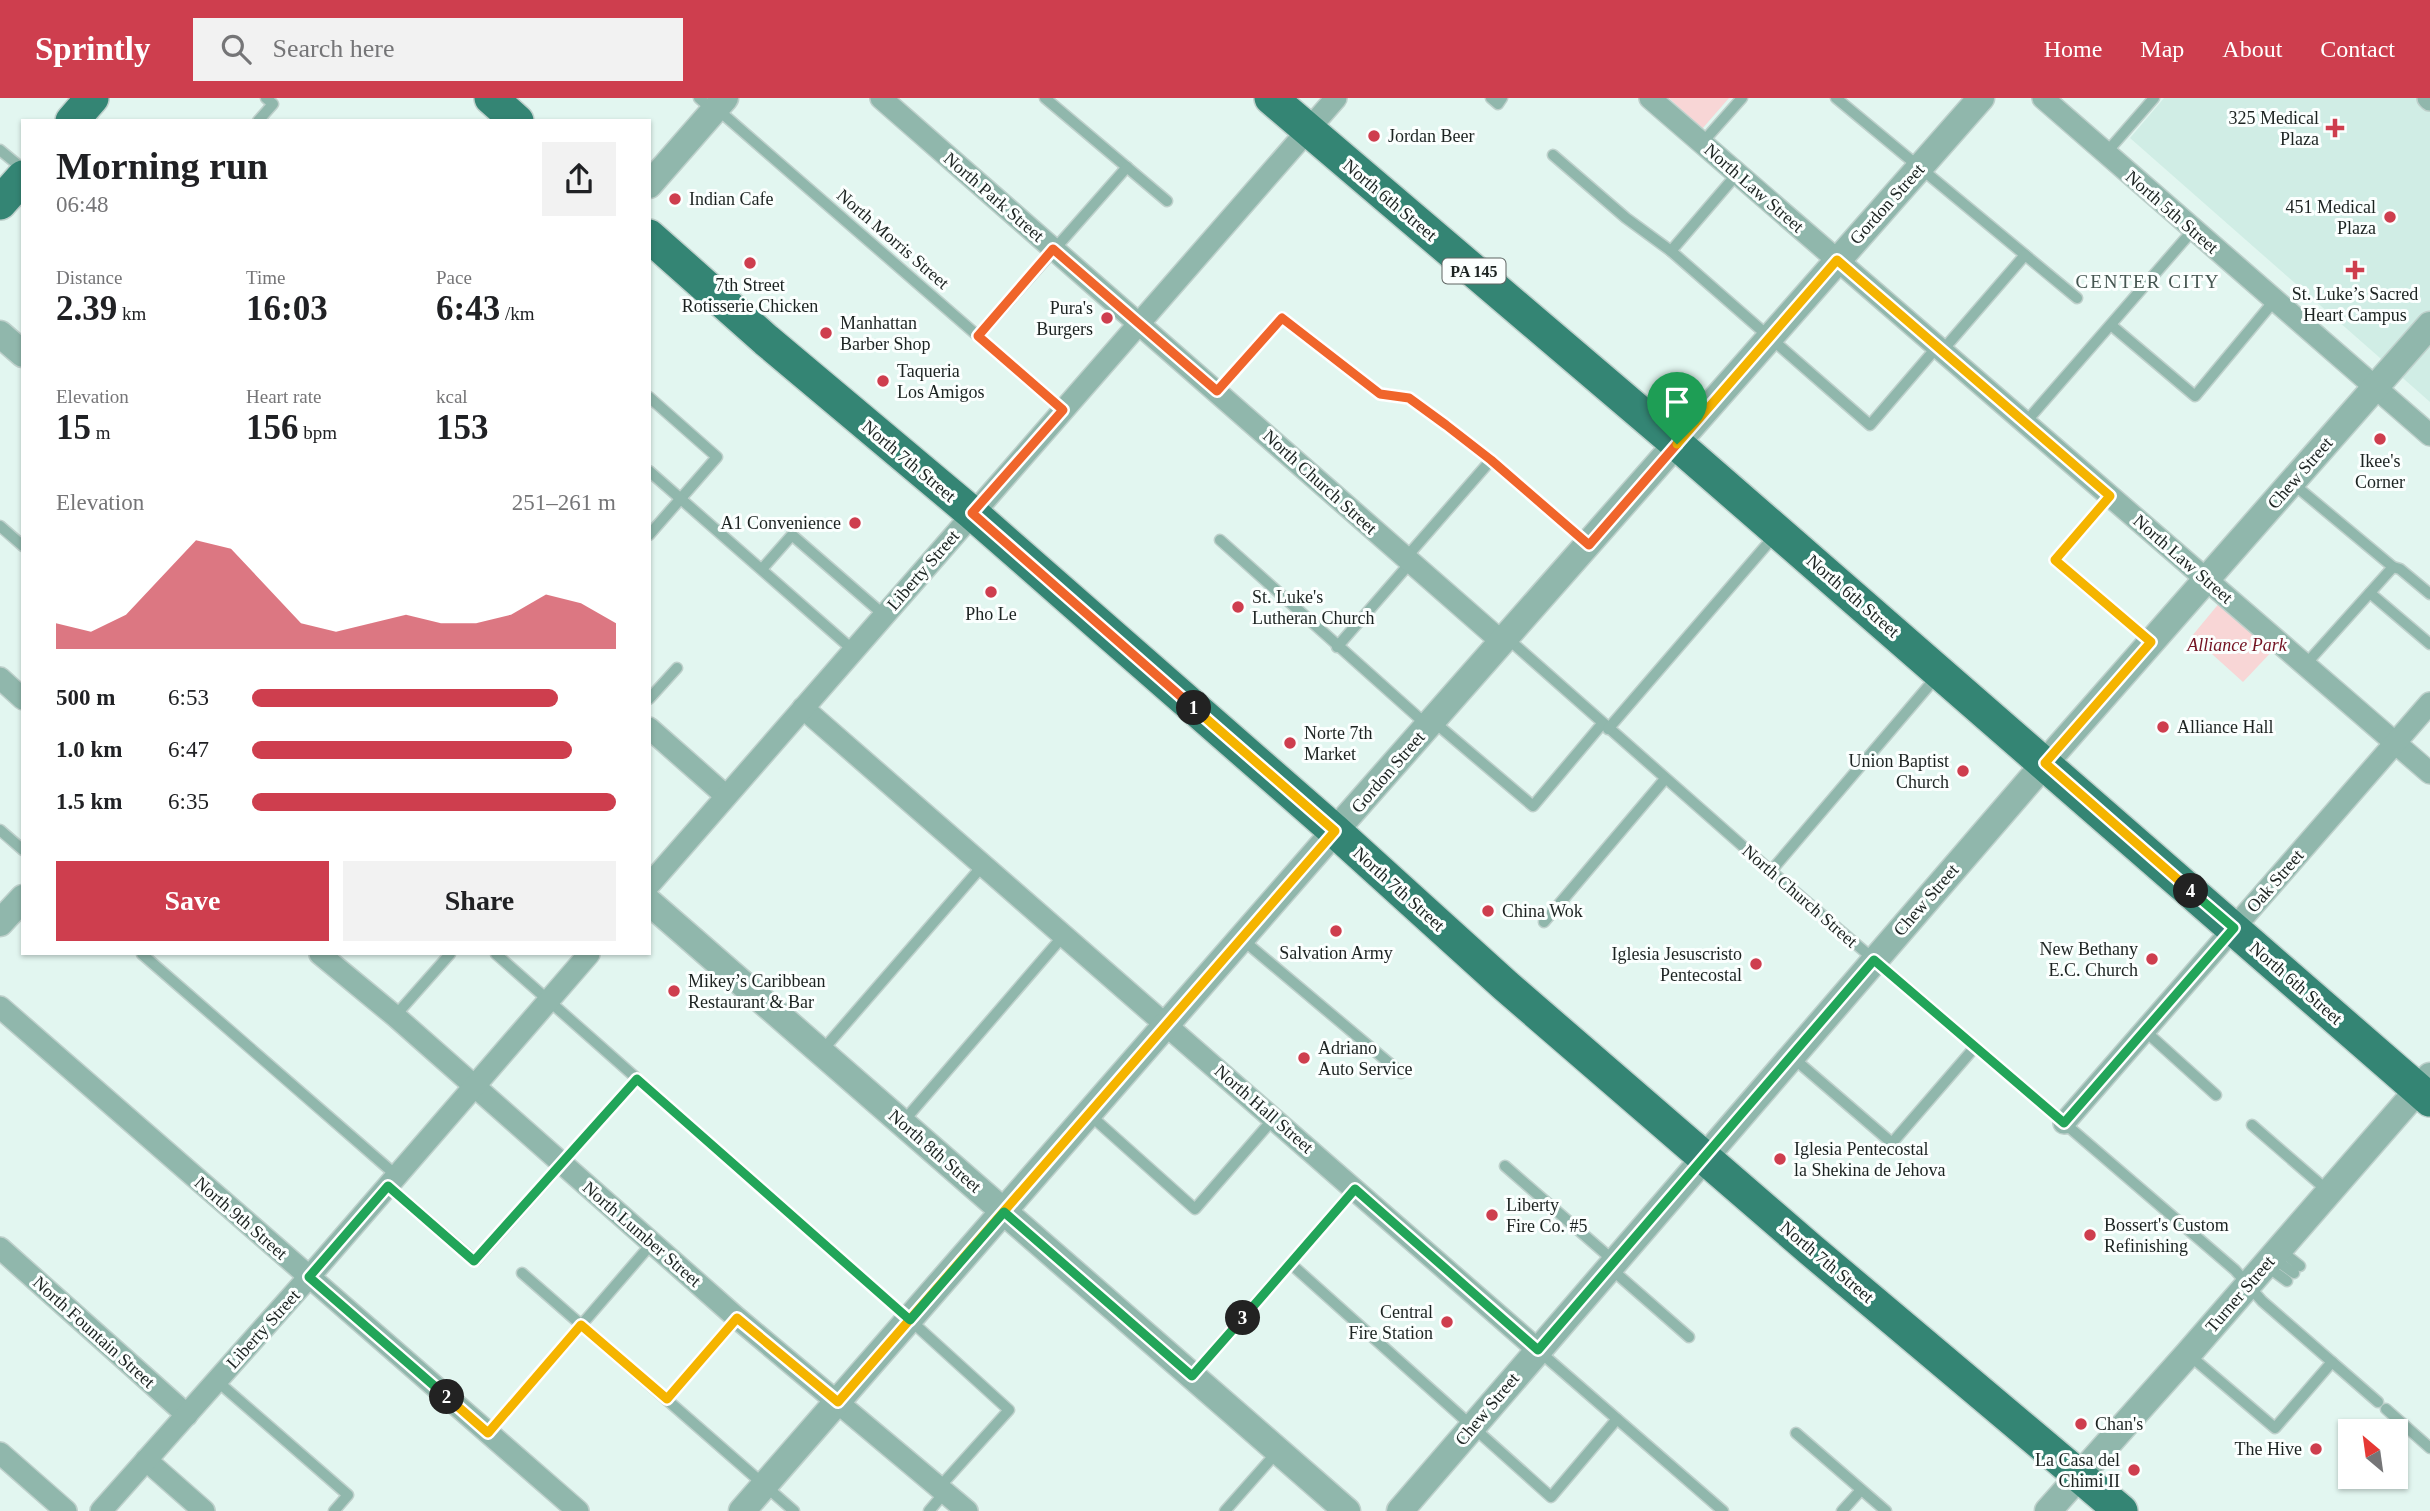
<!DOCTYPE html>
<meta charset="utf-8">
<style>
body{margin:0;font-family:Georgia,serif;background:#f2f2f2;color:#202124;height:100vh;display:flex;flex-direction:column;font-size:26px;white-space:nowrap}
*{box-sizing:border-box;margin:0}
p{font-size:23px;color:#757577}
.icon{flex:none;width:38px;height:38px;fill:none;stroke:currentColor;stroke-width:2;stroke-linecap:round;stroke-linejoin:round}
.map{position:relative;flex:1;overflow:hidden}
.panel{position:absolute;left:21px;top:21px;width:630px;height:836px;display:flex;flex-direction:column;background:#fff;border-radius:0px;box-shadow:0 2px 5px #0004}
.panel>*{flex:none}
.needle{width:46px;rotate:331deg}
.buttons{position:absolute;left:2338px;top:1321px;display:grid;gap:14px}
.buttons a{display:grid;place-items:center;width:70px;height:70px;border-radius:0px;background:#fff;box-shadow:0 2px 5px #0004;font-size:35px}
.pin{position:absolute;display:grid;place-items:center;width:60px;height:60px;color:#fff;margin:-72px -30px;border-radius:50% 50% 50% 0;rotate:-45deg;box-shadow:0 0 7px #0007}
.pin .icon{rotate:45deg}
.km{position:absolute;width:35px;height:35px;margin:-18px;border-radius:50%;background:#222;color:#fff;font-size:19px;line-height:35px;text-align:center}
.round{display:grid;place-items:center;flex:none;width:74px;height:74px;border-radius:0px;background:#f2f2f2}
.head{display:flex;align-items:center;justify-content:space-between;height:119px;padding:0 35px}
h1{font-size:38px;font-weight:600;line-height:52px}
.stats{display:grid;grid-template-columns:repeat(3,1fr);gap:10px;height:119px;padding:7px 35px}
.stats div{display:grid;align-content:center}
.stats b{font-size:35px;font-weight:600}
.stats small{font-size:19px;font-weight:400}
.stats p{font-size:19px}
.chart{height:196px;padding:14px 35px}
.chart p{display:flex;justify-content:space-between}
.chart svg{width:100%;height:126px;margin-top:7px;fill:#ce3e4e;opacity:.7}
.button{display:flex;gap:14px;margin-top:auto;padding:14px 35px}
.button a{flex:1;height:80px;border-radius:0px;background:#ce3e4e;color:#fff;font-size:28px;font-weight:600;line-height:80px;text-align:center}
.button a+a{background:#f2f2f2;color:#202124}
ul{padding:0 35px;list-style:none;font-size:23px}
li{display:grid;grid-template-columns:112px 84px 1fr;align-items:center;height:52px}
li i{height:18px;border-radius:9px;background:#ce3e4e}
header{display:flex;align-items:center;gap:42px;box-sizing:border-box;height:98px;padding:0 35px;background:#ce3e4e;color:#fff}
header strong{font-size:33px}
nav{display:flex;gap:38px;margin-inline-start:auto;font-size:24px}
.search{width:490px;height:63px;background:#f2f2f2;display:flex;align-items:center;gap:18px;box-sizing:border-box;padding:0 24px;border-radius:0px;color:#757577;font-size:26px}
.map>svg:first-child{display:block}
.built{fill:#d0ede5}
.green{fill:#f8d6d6}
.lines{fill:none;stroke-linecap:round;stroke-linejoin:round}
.service-casing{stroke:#bed0cb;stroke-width:13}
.minor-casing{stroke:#bed0cb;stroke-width:24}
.tertiary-casing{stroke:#bed0cb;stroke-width:29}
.primary-casing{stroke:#bed0cb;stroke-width:36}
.service{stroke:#90b7ac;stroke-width:10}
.minor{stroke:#90b7ac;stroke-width:21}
.tertiary{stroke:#90b7ac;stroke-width:26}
.primary{stroke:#348574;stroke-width:33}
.split-1-casing{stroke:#fff;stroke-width:14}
.split-2-casing{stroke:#fff;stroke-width:14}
.split-3-casing{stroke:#fff;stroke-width:14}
.split-4-casing{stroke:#fff;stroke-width:14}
.split-5-casing{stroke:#fff;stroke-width:14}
.split-1{stroke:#f0652b;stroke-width:9}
.split-2{stroke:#f5b400;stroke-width:9}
.split-3{stroke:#22a559;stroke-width:9}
.split-4{stroke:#22a559;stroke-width:9}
.split-5{stroke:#f5b400;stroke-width:9}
.poi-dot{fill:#ce3e4e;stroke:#fbfffe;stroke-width:2.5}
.labels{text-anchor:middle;stroke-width:6;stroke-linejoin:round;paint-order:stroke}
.shield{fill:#fbfffe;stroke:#5f6563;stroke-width:2}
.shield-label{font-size:16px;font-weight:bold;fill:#1c2321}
.poi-label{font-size:18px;fill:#1c2321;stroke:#fbfffe;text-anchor:start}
.street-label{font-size:18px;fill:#1c2321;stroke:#fbfffe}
.park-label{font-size:18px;font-style:italic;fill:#731322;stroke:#fbfffe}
.neighbourhood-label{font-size:19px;letter-spacing:2px;fill:#455651;stroke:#fbfffe}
</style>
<header>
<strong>Sprintly</strong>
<div class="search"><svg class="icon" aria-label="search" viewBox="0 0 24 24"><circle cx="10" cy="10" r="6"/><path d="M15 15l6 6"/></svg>Search here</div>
<nav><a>Home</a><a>Map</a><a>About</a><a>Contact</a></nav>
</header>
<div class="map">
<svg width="2430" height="1413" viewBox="0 0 2430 1413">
<rect width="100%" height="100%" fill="#e2f6f0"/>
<polygon class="built" points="2164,0 2430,0 2430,304 2130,40"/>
<g class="green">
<polygon points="1669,0 1729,0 1702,31"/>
<polygon points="2221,503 2276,549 2243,584 2192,538"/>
</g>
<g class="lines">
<defs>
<g id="service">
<polyline points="699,0 707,7 716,10 1063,312"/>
<polyline points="1045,0 1167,103"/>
<polyline points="1491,0 1498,6 1502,0"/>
<polyline points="1836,0 2077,200"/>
<polyline points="258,23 273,6 266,0"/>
<polyline points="1702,45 1742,0"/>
<polyline points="0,52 23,71"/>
<polyline points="2106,55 2154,0"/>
<polyline points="1553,57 1626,120 1671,153 1870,327 1937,249"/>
<polyline points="1671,153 1737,76"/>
<polyline points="2111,227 2195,298 2274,203"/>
<polyline points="978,238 1127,69"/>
<polyline points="1942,253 2025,157"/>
<polyline points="1217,293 1282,220 1380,296 1409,300 1446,327 1491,362 1587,445"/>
<polyline points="649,299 717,359 649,437"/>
<polyline points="2025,325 2193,132"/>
<polyline points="649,373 853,552"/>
<polyline points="2291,384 2393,469 2400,471 2430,496"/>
<polyline points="2110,398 2055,462 2151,544"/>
<polyline points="0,428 23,448"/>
<polyline points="1220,442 1428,628"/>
<polyline points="1404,459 1410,455 1491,362"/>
<polyline points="762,471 792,437 884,517"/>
<polyline points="2370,495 2430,546"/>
<polyline points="1507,540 1771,773 2235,1172 2262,1203 2378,1304"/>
<polyline points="1337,549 1411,464"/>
<polyline points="2305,567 2393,469"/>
<polyline points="649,601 677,570"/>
<polyline points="1433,623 1533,708 1602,626"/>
<polyline points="1608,631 1776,436"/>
<polyline points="0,732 23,752"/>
<polyline points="1771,773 1938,577"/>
<polyline points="1544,824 1665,681"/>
<polyline points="1243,842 1401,975"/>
<polyline points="142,856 397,1078"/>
<polyline points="496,856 910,1222 1009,1312 945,1383 940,1400 929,1413"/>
<polyline points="395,918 450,856"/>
<polyline points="2144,932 2216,997"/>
<polyline points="821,954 984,766"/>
<polyline points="1791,958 1892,1045 1975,949"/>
<polyline points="1090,1017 1195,1111 1274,1020"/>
<polyline points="902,1025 1064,837"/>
<polyline points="2252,1027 2328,1093"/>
<polyline points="1505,1068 1614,1163"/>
<polyline points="388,1088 475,1163 637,981"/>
<polyline points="2280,1152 2300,1168"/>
<polyline points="2273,1160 2294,1175"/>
<polyline points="1291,1166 1551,1399 1617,1321"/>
<polyline points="2265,1167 2287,1183"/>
<polyline points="1609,1169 1689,1239"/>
<polyline points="522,1175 794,1413"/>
<polyline points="1540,1254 1723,1413"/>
<polyline points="2188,1256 2275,1330 2332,1264"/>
<polyline points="1192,1278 1355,1091"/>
<polyline points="217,1283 348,1397 334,1413"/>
<polyline points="667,1301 737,1220"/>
<polyline points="2386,1311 2430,1350"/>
<polyline points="488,1335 653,1144"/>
<polyline points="1796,1335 1886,1413"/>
<polyline points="1225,1413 1278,1353"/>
<polyline points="1842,1413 1861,1392"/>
</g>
<g id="minor">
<polyline points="881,0 1502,544"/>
<polyline points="1650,0 2430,675"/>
<polyline points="2043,0 2430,337"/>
<polyline points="2428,0 2430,2"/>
<polyline points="0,580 23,601"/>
<polyline points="803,610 1538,1252"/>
<polyline points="649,630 726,698"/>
<polyline points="649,787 1336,0"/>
<polyline points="320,856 395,918 737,1220 967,1413"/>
<polyline points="0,909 578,1413"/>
<polyline points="2064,1025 2430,605"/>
<polyline points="0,1150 187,1317"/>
<polyline points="0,1355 66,1413"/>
<polyline points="146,1362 204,1413"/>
<polyline points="101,1413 309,1179 589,856"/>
</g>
<g id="tertiary">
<polyline points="649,87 725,0"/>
<polyline points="0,236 23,256"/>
<polyline points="649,804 1347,1413"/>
<polyline points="0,825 23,800"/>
<polyline points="742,1413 1335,733 1981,0"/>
<polyline points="1400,1413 2045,665 2430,227"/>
<polyline points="2048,1413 2188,1256 2430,978"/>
</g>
<g id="primary">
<polyline points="491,0 517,23"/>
<polyline points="1271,0 1677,346 2430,1002"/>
<polyline points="72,23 92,0"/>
<polyline points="0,105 23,79"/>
<polyline points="649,138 766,242 972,415 1103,530 1335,733 1506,888 1810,1151 2121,1413"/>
</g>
</defs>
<use href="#service" class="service-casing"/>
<use href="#minor" class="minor-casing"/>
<use href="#tertiary" class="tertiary-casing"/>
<use href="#primary" class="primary-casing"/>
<use href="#service" class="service"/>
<use href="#minor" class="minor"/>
<use href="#tertiary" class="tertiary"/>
<use href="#primary" class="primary"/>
</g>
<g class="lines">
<defs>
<polyline id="split-1" points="1194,610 972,415 1063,312 978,238 1053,151 1217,293 1282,220 1380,296 1409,300 1446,327 1491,362 1589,447 1677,346"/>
<polyline id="split-2" points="447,1299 488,1335 581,1227 667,1301 737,1220 838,1304 1335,733 1194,610"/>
<polyline id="split-3" points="447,1299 309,1179 388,1088 474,1163 637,981 910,1222 1004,1114 1192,1278 1243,1220"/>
<polyline id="split-4" points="1243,1220 1355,1091 1538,1252 1874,862 2064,1025 2234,830 2191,793"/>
<polyline id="split-5" points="1677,346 1837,162 2110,398 2055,462 2151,544 2045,665 2191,793"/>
</defs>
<use href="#split-1" class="split-1-casing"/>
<use href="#split-2" class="split-2-casing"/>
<use href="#split-3" class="split-3-casing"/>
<use href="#split-4" class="split-4-casing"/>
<use href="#split-5" class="split-5-casing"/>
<use href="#split-1" class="split-1"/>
<use href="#split-2" class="split-2"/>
<use href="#split-3" class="split-3"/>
<use href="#split-4" class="split-4"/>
<use href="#split-5" class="split-5"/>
</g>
<g class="poi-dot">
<path d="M2331.5 19.5h7v7h7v7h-7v7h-7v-7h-7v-7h7z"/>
<circle cx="1374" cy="38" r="7"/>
<circle cx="675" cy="101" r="7"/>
<circle cx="2390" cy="119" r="7"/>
<circle cx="750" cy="165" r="7"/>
<path d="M2351.5 161.5h7v7h7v7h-7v7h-7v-7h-7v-7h7z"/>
<circle cx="1107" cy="220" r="7"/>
<circle cx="826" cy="235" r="7"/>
<circle cx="883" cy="283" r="7"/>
<circle cx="2380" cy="341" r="7"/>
<circle cx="855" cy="425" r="7"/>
<circle cx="991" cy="494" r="7"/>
<circle cx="1238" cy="509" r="7"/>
<circle cx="2163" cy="629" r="7"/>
<circle cx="1290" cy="645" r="7"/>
<circle cx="1963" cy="673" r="7"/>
<circle cx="1488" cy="813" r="7"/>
<circle cx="1336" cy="833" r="7"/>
<circle cx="2152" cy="861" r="7"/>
<circle cx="1756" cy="866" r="7"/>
<circle cx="674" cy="893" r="7"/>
<circle cx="1304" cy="960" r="7"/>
<circle cx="1780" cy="1061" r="7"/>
<circle cx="1492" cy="1117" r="7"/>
<circle cx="2090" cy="1137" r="7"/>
<circle cx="1447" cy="1224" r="7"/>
<circle cx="2081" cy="1326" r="7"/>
<circle cx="2316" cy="1351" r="7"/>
<circle cx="2134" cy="1372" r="7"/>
</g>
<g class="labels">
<rect class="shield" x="1442.5" y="160.5" width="63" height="25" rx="5"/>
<g class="shield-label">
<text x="1474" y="179">PA 145</text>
</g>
<g class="poi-label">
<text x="2319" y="26" text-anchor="end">325 Medical<tspan x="2319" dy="21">Plaza</tspan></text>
<text x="1388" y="44">Jordan Beer</text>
<text x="689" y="107">Indian Cafe</text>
<text x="2376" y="115" text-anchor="end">451 Medical<tspan x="2376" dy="21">Plaza</tspan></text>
<text x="750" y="193" text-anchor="middle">7th Street<tspan x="750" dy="21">Rotisserie Chicken</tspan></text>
<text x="2355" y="202" text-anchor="middle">St. Luke’s Sacred<tspan x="2355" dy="21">Heart Campus</tspan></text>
<text x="1093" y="216" text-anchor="end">Pura's<tspan x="1093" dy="21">Burgers</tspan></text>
<text x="840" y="231">Manhattan<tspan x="840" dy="21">Barber Shop</tspan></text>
<text x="897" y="279">Taqueria<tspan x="897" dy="21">Los Amigos</tspan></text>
<text x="2380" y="369" text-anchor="middle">Ikee's<tspan x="2380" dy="21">Corner</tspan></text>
<text x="841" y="431" text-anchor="end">A1 Convenience</text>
<text x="1252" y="505">St. Luke's<tspan x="1252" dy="21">Lutheran Church</tspan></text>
<text x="991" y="522" text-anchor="middle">Pho Le</text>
<text x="2177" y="635">Alliance Hall</text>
<text x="1304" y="641">Norte 7th<tspan x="1304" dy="21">Market</tspan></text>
<text x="1949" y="669" text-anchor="end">Union Baptist<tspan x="1949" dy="21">Church</tspan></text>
<text x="1502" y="819">China Wok</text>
<text x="2138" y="857" text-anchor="end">New Bethany<tspan x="2138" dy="21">E.C. Church</tspan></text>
<text x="1336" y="861" text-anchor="middle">Salvation Army</text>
<text x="1742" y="862" text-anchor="end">Iglesia Jesuscristo<tspan x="1742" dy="21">Pentecostal</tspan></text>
<text x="688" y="889">Mikey’s Caribbean<tspan x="688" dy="21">Restaurant &amp; Bar</tspan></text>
<text x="1318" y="956">Adriano<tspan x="1318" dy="21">Auto Service</tspan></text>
<text x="1794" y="1057">Iglesia Pentecostal<tspan x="1794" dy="21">la Shekina de Jehova</tspan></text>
<text x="1506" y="1113">Liberty<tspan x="1506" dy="21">Fire Co. #5</tspan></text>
<text x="2104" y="1133">Bossert's Custom<tspan x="2104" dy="21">Refinishing</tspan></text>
<text x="1433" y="1220" text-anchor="end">Central<tspan x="1433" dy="21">Fire Station</tspan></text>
<text x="2095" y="1332">Chan's</text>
<text x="2302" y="1357" text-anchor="end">The Hive</text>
<text x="2120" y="1368" text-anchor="end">La Casa del<tspan x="2120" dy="21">Chimi II</tspan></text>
</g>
<g class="street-label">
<text transform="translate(1754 90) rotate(41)" y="6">North Law Street</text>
<text transform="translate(994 99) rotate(41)" y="6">North Park Street</text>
<text transform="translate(1390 102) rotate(40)" y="6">North 6th Street</text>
<text transform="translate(1887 106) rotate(-48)" y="6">Gordon Street</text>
<text transform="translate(2172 114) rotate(41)" y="6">North 5th Street</text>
<text transform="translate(893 141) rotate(41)" y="6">North Morris Street</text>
<text transform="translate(909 363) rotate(40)" y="6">North 7th Street</text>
<text transform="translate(2300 375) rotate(-49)" y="6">Chew Street</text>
<text transform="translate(1320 384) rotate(42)" y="6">North Church Street</text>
<text transform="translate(2183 461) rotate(41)" y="6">North Law Street</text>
<text transform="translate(923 472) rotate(-49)" y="6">Liberty Street</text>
<text transform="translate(1853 498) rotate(41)" y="6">North 6th Street</text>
<text transform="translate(1388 674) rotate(-49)" y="6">Gordon Street</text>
<text transform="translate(2275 783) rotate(-49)" y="6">Oak Street</text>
<text transform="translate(1399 791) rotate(42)" y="6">North 7th Street</text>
<text transform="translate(1800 798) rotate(41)" y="6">North Church Street</text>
<text transform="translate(1926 802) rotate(-49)" y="6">Chew Street</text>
<text transform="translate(2296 885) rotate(41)" y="6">North 6th Street</text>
<text transform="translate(1264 1011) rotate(41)" y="6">North Hall Street</text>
<text transform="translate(935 1053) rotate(41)" y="6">North 8th Street</text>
<text transform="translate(241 1120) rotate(41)" y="6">North 9th Street</text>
<text transform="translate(642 1136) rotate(41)" y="6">North Lumber Street</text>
<text transform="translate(1827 1164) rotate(40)" y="6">North 7th Street</text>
<text transform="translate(2240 1196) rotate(-49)" y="6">Turner Street</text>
<text transform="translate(263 1231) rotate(-48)" y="6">Liberty Street</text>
<text transform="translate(94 1234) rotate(42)" y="6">North Fountain Street</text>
<text transform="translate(1487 1311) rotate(-50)" y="6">Chew Street</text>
</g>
<g class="park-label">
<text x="2237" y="553">Alliance Park</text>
</g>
<g class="neighbourhood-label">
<text x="2148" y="190">CENTER CITY</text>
</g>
</g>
</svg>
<div class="buttons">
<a><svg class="needle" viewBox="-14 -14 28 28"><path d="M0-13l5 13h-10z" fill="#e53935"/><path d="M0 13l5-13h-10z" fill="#757577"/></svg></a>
</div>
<div class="pin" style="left:1677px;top:346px;background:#1e9e55"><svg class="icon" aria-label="arrive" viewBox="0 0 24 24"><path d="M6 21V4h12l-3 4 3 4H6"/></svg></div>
<b class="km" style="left:1194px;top:610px">1</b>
<b class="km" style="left:447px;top:1299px">2</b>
<b class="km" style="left:1243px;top:1220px">3</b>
<b class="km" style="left:2191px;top:793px">4</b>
<section class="panel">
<div class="head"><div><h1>Morning run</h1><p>06:48</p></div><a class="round"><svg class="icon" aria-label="share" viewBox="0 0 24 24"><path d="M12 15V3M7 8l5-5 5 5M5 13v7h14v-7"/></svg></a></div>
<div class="stats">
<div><p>Distance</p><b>2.39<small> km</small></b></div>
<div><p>Time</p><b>16:03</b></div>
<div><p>Pace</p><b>6:43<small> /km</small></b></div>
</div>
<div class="stats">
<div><p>Elevation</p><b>15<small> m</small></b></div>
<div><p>Heart rate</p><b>156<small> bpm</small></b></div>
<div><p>kcal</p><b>153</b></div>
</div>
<div class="chart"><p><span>Elevation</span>251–261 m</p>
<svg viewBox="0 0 160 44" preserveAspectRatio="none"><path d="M0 44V35L10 38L20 32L30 19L40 6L50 9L60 22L70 35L80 38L90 35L100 32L110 35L120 35L130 32L140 25L150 28L160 35V44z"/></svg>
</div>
<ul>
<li><b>500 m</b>6:53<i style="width:84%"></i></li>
<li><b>1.0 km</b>6:47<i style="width:88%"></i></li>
<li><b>1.5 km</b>6:35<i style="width:100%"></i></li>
</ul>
<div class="button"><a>Save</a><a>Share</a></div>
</section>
</div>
